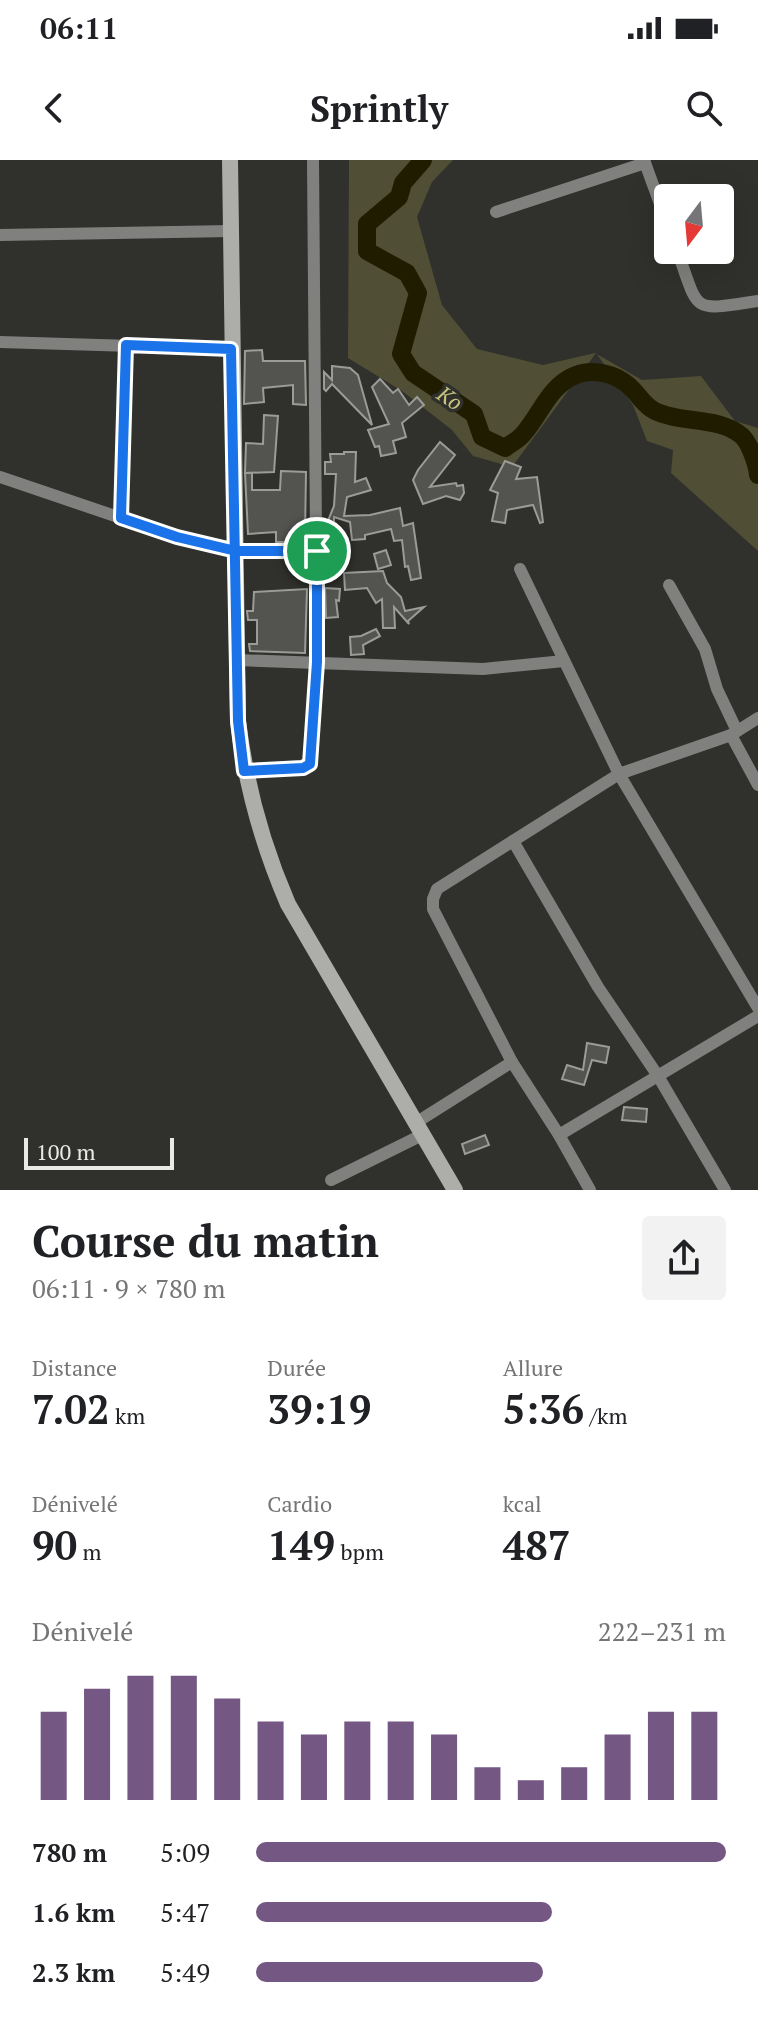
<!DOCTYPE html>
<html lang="fr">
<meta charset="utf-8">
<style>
body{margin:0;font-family:"PT Serif",serif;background:#f2f2f2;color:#202124;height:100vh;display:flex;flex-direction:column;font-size:30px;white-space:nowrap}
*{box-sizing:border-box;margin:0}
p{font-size:26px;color:#757577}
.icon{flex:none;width:44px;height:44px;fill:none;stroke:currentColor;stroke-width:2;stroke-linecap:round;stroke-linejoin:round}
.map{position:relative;height:1030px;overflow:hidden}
.side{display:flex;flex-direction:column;background:#fff;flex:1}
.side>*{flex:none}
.needle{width:52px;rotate:196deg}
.buttons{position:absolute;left:654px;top:24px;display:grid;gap:16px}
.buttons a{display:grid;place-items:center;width:80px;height:80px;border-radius:8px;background:#fff;box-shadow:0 8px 32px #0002;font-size:40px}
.scale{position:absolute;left:24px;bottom:20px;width:150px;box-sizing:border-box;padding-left:8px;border:4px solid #e9e9e6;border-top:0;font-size:22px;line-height:28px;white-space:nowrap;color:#e9e9e6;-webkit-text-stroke:6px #30302c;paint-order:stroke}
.pin{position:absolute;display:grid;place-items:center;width:68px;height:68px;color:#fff;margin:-34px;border:4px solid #fff;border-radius:50%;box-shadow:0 2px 8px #0007}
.round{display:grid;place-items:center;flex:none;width:84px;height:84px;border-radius:8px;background:#f2f2f2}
.headline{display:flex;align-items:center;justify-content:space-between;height:136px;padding:0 32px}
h1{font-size:44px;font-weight:600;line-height:60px}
.metrics{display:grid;grid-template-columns:repeat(3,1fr);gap:12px;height:136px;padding:8px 32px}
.metrics div{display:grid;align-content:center}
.metrics b{font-size:40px;font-weight:600}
.metrics small{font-size:22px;font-weight:400}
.metrics p{font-size:22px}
.chart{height:224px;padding:16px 32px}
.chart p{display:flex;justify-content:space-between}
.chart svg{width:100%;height:144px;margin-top:8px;stroke:#745782;stroke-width:6}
ul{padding:0 32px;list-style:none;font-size:26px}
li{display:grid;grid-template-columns:128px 96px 1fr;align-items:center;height:60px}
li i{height:20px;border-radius:10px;background:#745782}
.status{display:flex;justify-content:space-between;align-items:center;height:56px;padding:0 40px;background:#fff;direction:ltr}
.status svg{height:22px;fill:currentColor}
header{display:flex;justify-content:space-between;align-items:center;height:104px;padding:0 32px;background:#fff;font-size:36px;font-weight:600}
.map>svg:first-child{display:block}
.grass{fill:#504e35}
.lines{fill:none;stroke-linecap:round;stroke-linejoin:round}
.river{stroke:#1f1c00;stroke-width:18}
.building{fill:#53534f;stroke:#9b9b97;stroke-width:2}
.street{stroke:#80807e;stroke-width:12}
.secondary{stroke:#adadaa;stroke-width:16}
.route-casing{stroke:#fff;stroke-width:16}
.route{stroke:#1a73e8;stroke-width:10}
.labels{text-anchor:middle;stroke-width:7;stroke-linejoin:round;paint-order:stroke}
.water-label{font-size:22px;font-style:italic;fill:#c9c57e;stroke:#30302c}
</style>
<div class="status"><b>06:11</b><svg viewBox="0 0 49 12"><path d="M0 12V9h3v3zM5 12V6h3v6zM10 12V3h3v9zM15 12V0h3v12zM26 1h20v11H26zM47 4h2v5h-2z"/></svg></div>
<header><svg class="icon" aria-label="back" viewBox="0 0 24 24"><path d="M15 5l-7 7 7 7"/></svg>Sprintly<svg class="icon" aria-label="search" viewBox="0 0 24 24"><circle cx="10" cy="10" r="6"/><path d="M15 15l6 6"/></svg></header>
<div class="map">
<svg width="758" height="1030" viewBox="0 0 758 1030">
<rect width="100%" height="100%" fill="#30302c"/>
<polygon class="grass" points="349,0 453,0 432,22 417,57 442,145 477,189 543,205 595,193 642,220 701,216 735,261 758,268 758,391 671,313 673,290 647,281 633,245 596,193 512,307 473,296 452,270 402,231 348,198"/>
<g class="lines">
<path class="river" d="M423,0L403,23L399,37L367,64V91L407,113L418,133L401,194L413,213L474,254L482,277L505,288C511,283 519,280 524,273C541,253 550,225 576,215C593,208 615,214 628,225C638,233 643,245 655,251C682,264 719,256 742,276C750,284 757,304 758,315"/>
</g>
<g class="building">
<polygon points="262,190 263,201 305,201 306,245 293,244 293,225 263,228 264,242 244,244 245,191"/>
<polygon points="332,206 350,208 358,215 372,265 332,224 326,231 324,229 324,212 332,220"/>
<polygon points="380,219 393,233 398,229 409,245 417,237 424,245 402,263 406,277 393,281 396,293 381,296 379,286 375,287 368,270 389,264 372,227"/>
<polygon points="264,255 278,256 274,312 245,313 246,283 263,284"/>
<polygon points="440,282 455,295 430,327 456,323 457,326 463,325 464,333 460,340 446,336 423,344 413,320 418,310"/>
<polygon points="344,292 356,292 355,322 366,318 371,330 347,337 344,356 370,355 400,348 403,366 413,363 421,418 411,420 408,406 405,407 402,380 394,381 391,369 365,375 365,379 352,380 350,362 334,357 333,390 342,390 342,402 325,403 325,368 334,346 336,314 325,314 325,302 331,302 330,294 344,294"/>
<polygon points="505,301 521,307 516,319 537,317 543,362 540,363 533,345 507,350 505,363 492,361 498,333 490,330"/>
<polygon points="281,311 306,312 305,375 303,382 276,382 276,372 248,374 245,313 252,313 252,330 280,330"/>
<polygon points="386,390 391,405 378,409 374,394"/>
<polygon points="383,411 387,423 401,437 405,451 424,447 408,461 409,464 394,447 395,468 383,468 382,439 376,443 367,428 345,430 344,413"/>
<polygon points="325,428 340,429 339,441 336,440 338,457 326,458"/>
<polygon points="307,429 305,493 250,491 249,484 257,484 257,460 248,460 247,451 253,451 254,432"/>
<polygon points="376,469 380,476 363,485 364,494 351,495 350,477 361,476"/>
<polygon points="587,883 609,887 606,903 592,900 584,925 562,919 567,905 583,910"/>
<polygon points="624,947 647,949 646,962 622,960"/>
<polygon points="485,975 489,985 465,994 462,984"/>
</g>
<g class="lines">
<g class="street">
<polyline points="644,0 668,66"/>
<polyline points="496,52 645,3"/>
<polyline points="0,75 231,71"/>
<path d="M677,90C700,154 690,151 758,141"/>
<polyline points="0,182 231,189"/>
<polyline points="0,317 177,377 236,391 317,391"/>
<polyline points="121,358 126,185"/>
<polyline points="520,409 619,614 758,848"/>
<polyline points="669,425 705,489 717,529 737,571"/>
<polyline points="237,500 483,509 564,501"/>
<polyline points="731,575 758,625"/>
<polyline points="244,611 303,608 310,604 312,593 317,502 313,0"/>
<polyline points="513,681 598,827 658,916 725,1030"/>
<polyline points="417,962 512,902"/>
<polyline points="559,975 758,856"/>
<polyline points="331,1020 424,974"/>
<polyline points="590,1030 559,975 512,902 433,749 433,739 437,729 619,614 731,575 758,558"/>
</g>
<path class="secondary" d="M230,0L238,561C246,626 262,684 288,744L455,1030"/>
</g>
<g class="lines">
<defs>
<polyline id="route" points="317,391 236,391 177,377 121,358 126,185 231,189 238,561 244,611 303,608 310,604 317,502 317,391"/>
</defs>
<use href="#route" class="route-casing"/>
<use href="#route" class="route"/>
</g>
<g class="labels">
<g class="water-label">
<text transform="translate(450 238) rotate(34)" y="8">Ko</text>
</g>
</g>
</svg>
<div class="buttons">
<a><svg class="needle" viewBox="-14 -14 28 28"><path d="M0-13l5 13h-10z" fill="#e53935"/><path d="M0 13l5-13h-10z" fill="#757577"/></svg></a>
</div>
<div class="scale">100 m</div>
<div class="pin" style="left:317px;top:391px;background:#1e9e55"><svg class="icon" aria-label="arrive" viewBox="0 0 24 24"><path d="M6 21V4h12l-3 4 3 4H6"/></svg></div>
</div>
<section class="side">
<div class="headline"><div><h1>Course du matin</h1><p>06:11 · 9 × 780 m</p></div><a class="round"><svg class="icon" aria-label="share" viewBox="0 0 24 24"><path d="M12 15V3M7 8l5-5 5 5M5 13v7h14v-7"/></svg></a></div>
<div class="metrics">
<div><p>Distance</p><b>7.02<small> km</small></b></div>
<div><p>Durée</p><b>39:19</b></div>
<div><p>Allure</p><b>5:36<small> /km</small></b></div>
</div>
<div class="metrics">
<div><p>Dénivelé</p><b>90<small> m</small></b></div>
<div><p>Cardio</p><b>149<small> bpm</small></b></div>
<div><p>kcal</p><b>487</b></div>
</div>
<div class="chart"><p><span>Dénivelé</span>222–231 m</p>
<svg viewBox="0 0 160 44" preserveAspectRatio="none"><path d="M5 44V17M15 44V10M25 44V6M35 44V6M45 44V13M55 44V20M65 44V24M75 44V20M85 44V20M95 44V24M105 44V34M115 44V38M125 44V34M135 44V24M145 44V17M155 44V17"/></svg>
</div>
<ul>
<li><b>780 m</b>5:09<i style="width:100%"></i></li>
<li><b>1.6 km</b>5:47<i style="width:63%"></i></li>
<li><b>2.3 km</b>5:49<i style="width:61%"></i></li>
</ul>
</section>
